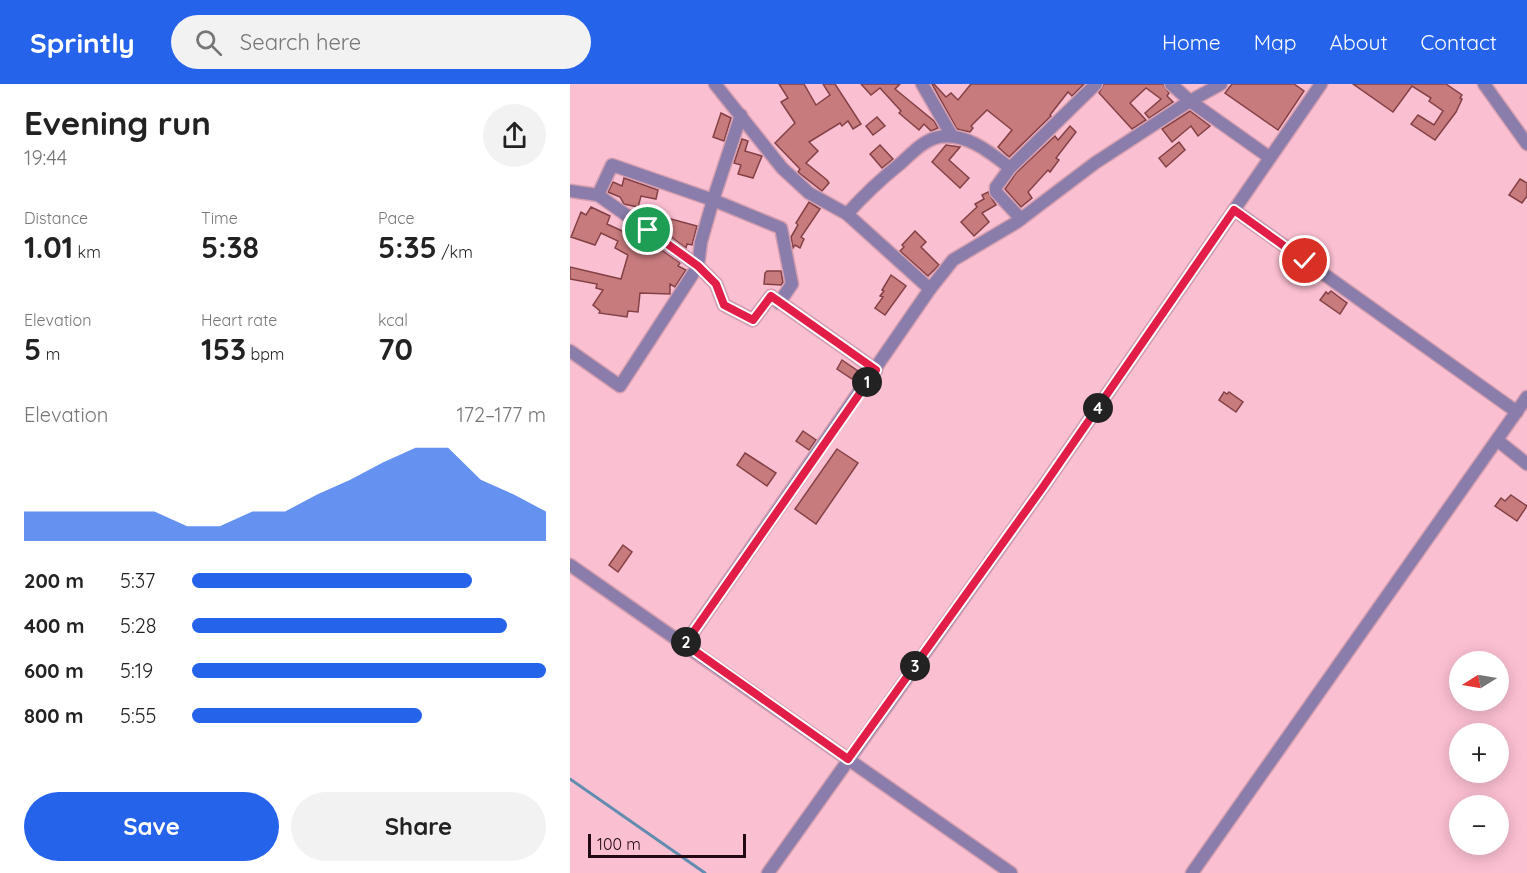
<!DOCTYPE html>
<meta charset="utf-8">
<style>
body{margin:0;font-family:Quicksand,sans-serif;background:#f2f2f2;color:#222;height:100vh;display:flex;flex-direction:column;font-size:22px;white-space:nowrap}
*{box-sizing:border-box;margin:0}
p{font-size:20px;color:#767676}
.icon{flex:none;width:33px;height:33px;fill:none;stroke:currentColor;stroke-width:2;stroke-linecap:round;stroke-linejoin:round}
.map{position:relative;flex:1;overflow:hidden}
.details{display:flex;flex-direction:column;background:#fff;width:570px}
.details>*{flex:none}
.needle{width:39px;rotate:259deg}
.fabs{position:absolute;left:879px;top:567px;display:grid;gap:12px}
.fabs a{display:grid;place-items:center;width:60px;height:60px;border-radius:50%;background:#fff;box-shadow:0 3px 15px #0003;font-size:30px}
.scale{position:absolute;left:18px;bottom:15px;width:158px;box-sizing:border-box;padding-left:6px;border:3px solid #210812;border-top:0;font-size:16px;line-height:21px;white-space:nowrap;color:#210812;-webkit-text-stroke:4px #fbbfd2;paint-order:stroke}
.pin{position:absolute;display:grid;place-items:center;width:51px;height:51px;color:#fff;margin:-26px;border:3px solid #fff;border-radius:50%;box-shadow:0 2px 6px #0007}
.km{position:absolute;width:30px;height:30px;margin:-15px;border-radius:50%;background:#222;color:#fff;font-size:16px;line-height:30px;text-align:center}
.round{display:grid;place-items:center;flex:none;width:63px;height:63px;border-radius:32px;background:#f2f2f2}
.summary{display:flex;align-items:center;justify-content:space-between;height:102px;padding:0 24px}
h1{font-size:33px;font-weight:800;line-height:45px}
.figures{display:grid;grid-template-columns:repeat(3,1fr);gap:9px;height:102px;padding:6px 24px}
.figures div{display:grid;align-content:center}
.figures b{font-size:30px;font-weight:800}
.figures small{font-size:16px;font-weight:400}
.figures p{font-size:16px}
.chart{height:168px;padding:12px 24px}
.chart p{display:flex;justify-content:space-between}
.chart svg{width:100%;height:108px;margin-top:6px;fill:#2563eb;opacity:.7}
.cta{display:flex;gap:12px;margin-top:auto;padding:12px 24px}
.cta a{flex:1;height:69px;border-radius:36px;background:#2563eb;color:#fff;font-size:24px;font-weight:800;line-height:69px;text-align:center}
.cta a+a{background:#f2f2f2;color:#222}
ul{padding:0 24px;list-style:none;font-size:20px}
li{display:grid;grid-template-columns:96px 72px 1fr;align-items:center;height:45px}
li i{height:15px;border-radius:8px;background:#2563eb}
header{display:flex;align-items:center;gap:36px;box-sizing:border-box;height:84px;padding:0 30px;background:#2563eb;color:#fff}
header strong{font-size:28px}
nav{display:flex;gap:33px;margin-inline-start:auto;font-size:21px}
.search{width:420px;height:54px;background:#f2f2f2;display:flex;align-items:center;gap:15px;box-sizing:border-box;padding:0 21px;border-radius:33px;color:#767676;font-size:22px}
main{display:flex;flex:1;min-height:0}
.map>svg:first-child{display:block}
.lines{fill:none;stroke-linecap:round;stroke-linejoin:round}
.stream{stroke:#618caf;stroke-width:3}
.building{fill:#c87b7d;stroke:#844145;stroke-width:1.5}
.minor-casing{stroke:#d49eaf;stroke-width:15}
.minor{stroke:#8a7dab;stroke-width:12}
.route-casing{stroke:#fff;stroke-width:12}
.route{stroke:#e11d48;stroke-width:8}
</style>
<header>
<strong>Sprintly</strong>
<div class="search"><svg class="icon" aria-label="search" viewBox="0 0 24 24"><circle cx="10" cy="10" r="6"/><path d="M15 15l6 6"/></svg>Search here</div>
<nav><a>Home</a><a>Map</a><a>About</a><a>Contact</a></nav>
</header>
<main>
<section class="details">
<div class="summary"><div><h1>Evening run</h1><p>19:44</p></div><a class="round"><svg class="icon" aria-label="share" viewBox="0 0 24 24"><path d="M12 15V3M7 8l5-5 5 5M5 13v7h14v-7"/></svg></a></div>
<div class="figures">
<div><p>Distance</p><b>1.01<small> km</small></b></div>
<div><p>Time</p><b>5:38</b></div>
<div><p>Pace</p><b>5:35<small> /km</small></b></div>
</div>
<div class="figures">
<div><p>Elevation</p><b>5<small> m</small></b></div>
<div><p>Heart rate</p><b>153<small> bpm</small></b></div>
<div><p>kcal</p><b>70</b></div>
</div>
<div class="chart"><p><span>Elevation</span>172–177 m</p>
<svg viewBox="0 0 160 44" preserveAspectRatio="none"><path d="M0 44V32L10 32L20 32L30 32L40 32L50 38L60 38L70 32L80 32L90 25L100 19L110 12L120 6L130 6L140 19L150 25L160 32V44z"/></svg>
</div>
<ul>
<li><b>200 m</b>5:37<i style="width:79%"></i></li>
<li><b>400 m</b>5:28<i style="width:89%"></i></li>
<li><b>600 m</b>5:19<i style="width:100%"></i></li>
<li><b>800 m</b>5:55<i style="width:65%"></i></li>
</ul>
<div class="cta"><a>Save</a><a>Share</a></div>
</section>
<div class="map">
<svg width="957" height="789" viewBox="0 0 957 789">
<rect width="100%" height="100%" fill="#fbbfd2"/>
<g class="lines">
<polyline class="stream" points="0,695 135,789"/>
</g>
<g class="building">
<polygon points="209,0 234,0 246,21 260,11 253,0 265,0 291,40 283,45 278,37 272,42 270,39 239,58 248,67 236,79 257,96 259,99 252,107 228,88 230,85 205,59 225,39 211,18 218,14"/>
<polygon points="291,0 330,0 325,5 364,37 368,44 361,47 354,40 349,46 329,29 331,27 310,4 301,11"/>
<polygon points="362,0 364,0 376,13 381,9 388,16 401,0 514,0 502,12 498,8 480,31 481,32 439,73 428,63 442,46 417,26 401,42 403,44 400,48 387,45"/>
<polygon points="534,0 593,0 599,9 597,12 603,18 579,34 575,29 591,15 576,4 560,19 576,36 562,45 529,9"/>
<polygon points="662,0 724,0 734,7 708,46 655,9"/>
<polygon points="783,0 876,0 892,11 890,14 892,15 886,28 865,56 841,40 848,31 864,41 873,27 859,17 861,14 842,2 823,28"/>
<polygon points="620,27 640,42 628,52 621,42 602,58 592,45"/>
<polygon points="151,29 161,34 154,57 143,53"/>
<polygon points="307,33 315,42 303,51 296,42"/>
<polygon points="500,42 506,48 486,74 489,76 480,88 478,86 458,108 462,114 451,123 435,105 446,89 485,52 488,56"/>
<polygon points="172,55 178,57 175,67 192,72 183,94 168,90 171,81 164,79"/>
<polygon points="609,58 615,66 596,83 589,74"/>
<polygon points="310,61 323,75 312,84 300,70"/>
<polygon points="376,61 390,63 379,76 399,94 390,104 362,78"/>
<polygon points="54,94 88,106 86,115 71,112 68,123 54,120 50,113 38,108 43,98 52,102"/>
<polygon points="950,95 957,99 957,112 952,119 939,111"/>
<polygon points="418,108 426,121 412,129 419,138 404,152 391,138 407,123 405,120 414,115 412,111"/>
<polygon points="239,118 250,125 231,153 234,155 230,164 225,161 223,164 221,153 228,141 226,139"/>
<polygon points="21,123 40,132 37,140 61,151 63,146 110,179 108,182 116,186 105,203 100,200 100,210 70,209 68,228 58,227 57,233 29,229 30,227 23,221 33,206 26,204 27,200 0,195 0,183 51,195 58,171 45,164 48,157 31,149 25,161 1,153 11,128 16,131"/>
<polygon points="101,135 127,142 122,161 117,160 116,164 96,149"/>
<polygon points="345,147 356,158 351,163 369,181 358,192 330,167 334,163 332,161"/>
<polygon points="197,187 211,187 213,198 211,201 194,200 195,189"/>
<polygon points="321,191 336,202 315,231 305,224 313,213 310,212 314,207 312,206"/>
<polygon points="761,207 777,219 770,230 750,216 756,208 758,210"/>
<polygon points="272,276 288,287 282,295 267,285"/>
<polygon points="654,308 657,310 659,308 673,318 666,328 649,316"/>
<polygon points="233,347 246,356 239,366 226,357"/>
<polygon points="267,365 288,379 246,440 225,425"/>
<polygon points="175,369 206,389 197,402 167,381"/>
<polygon points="941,411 957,422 947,437 925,422 931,414 935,417"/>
<polygon points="53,461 62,468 48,488 39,481"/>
</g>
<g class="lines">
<defs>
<g id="minor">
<polyline points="145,0 212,84 239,109 277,130 360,205"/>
<polyline points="352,0 382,52"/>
<polyline points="601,0 620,17 699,73"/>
<polyline points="914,0 957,60"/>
<polyline points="440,84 426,103 426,108 451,135"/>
<polyline points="0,107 28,111 42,81 143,116 211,144 222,200 209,219"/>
<polyline points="28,111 128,182 146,200 154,221 183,236 201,212 306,286"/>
<polyline points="664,126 947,328"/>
<path d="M277,130C294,111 311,95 331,79C341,70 352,58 365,54C393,46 420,68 440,84L526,0"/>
<polyline points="0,267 50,302 128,182 131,158 143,116 171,31"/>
<polyline points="927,356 957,380"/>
<polyline points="0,481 441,789"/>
<polyline points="115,560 360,205 383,176 447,138 525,79 620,17 651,0"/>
<polyline points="198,789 473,403 751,0"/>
<polyline points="622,789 957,313"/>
</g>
</defs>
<use href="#minor" class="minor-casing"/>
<use href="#minor" class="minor"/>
</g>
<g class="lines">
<defs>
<polyline id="route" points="78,146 128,182 146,200 154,221 183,236 201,212 306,286 115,560 278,675 473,403 664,126 735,177"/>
</defs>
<use href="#route" class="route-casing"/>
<use href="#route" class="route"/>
</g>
</svg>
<div class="fabs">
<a><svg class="needle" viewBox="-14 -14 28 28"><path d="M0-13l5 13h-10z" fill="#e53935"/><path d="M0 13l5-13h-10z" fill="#767676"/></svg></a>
<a>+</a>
<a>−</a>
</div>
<div class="scale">100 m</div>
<div class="pin" style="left:78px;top:146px;background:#1e9e55"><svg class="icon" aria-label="arrive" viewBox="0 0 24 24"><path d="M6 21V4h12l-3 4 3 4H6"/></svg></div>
<div class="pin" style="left:735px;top:177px;background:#d93025"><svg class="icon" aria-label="check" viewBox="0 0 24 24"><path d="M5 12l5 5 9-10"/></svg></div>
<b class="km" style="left:297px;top:298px">1</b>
<b class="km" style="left:116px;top:558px">2</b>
<b class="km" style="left:345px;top:582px">3</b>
<b class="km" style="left:528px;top:324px">4</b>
</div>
</main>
